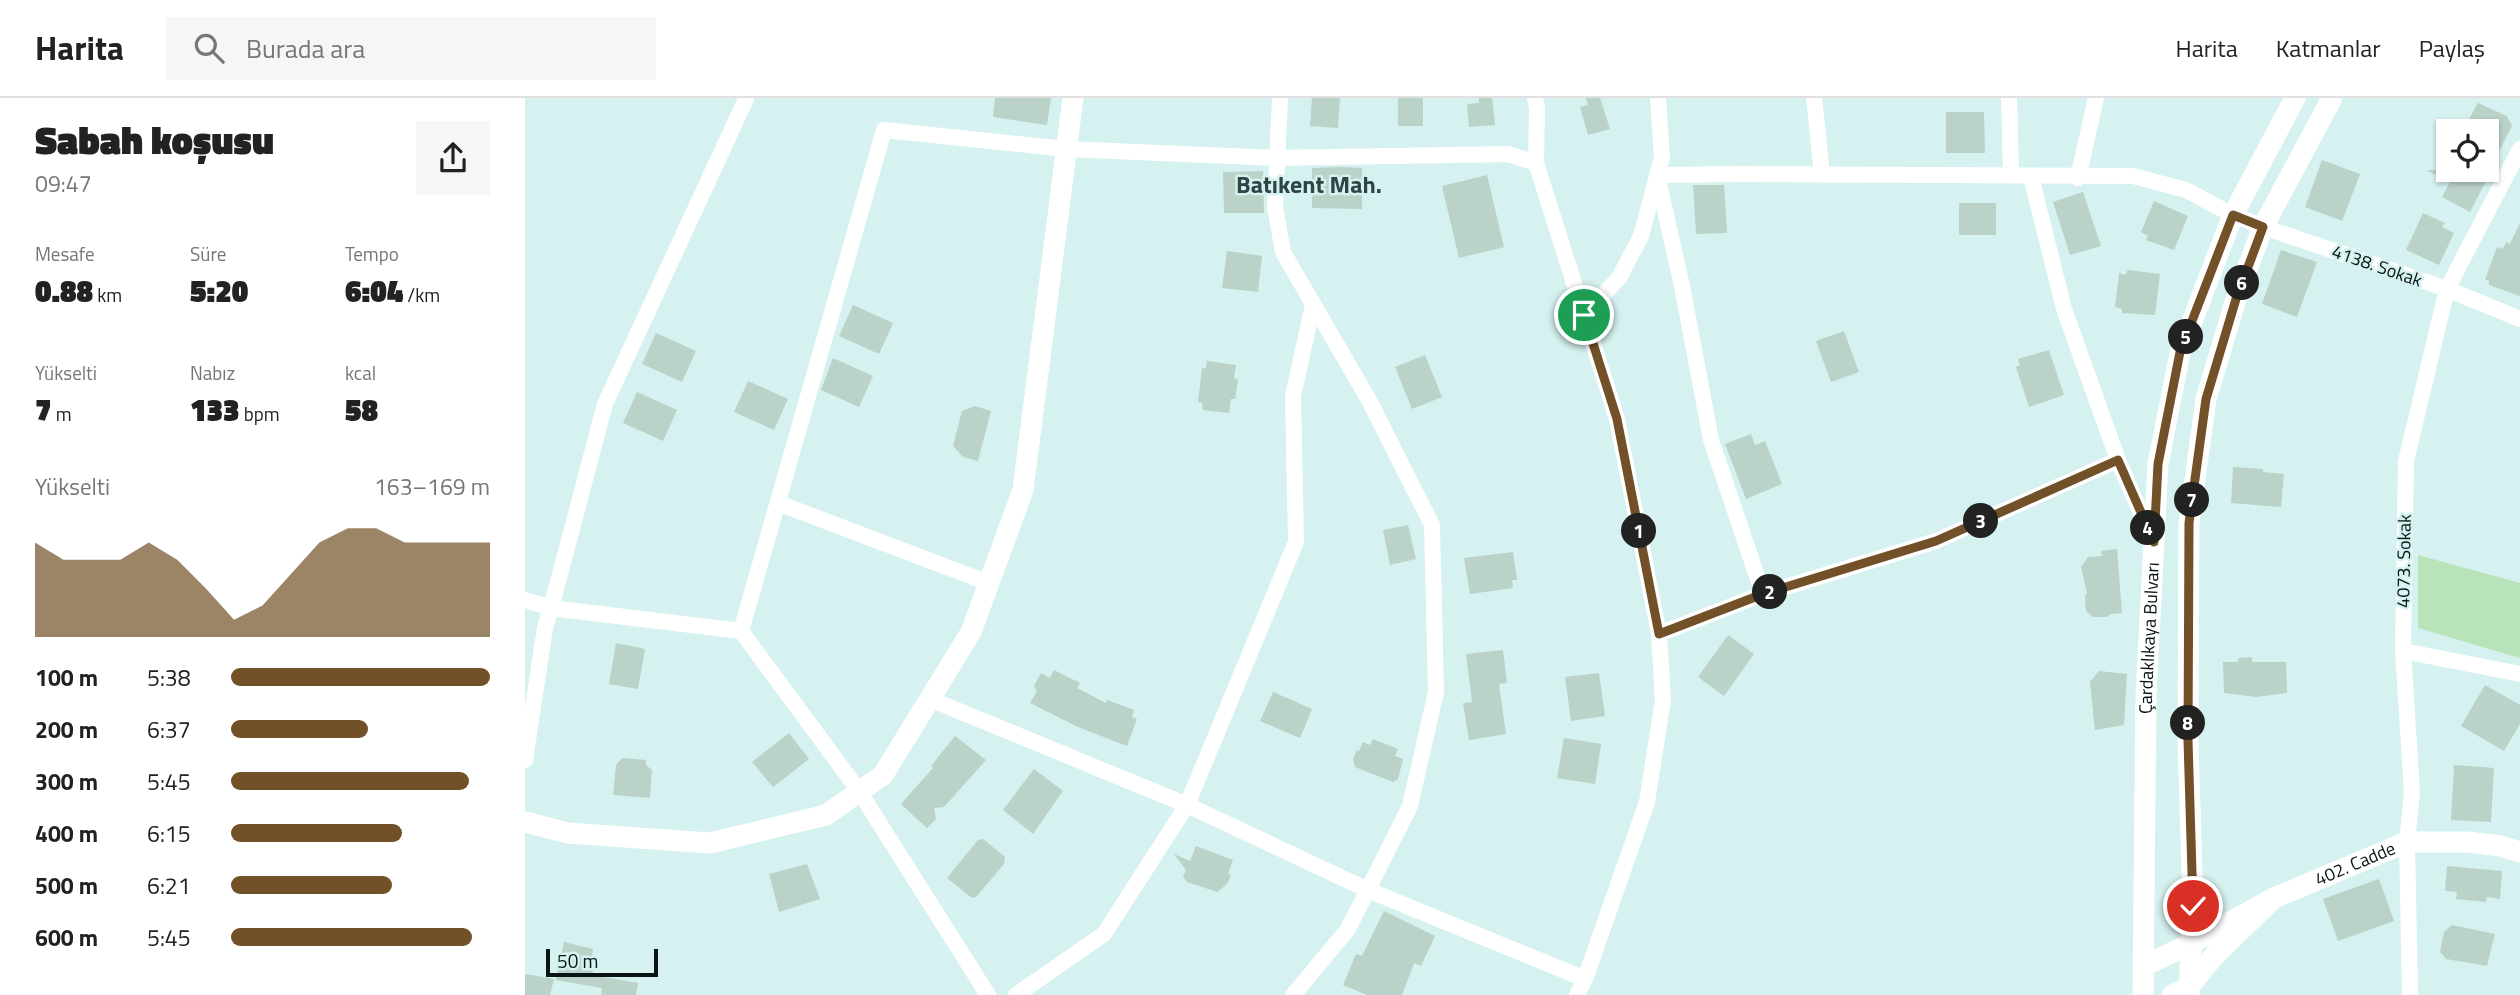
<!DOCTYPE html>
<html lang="tr">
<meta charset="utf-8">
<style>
body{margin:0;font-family:"Titillium Web",sans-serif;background:#f6f6f6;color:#222;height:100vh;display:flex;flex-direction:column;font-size:26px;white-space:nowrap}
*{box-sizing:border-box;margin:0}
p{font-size:23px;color:#767676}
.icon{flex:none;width:38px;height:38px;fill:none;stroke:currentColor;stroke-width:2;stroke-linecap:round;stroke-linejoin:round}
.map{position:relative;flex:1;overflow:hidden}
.details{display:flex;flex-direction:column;background:#fff;width:525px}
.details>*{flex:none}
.tools{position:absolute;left:1911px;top:21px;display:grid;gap:14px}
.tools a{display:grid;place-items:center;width:63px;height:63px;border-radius:0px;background:#fff;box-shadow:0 2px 5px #0004;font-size:35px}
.scale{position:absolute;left:21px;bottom:18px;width:112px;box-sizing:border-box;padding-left:7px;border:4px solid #0a1414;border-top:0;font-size:19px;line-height:24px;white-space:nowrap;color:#0a1414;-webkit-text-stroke:5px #d5f1f0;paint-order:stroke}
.pin{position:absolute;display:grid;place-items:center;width:60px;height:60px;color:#fff;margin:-30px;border:4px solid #fff;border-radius:50%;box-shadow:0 2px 7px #0007}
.km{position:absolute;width:35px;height:35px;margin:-18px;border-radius:50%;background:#222;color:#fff;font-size:19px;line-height:35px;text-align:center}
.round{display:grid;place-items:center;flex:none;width:74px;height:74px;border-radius:0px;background:#f6f6f6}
.head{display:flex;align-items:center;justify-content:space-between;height:119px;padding:0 35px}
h1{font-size:38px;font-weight:800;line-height:52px}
.stats{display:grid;grid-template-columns:repeat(3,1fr);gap:10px;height:119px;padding:7px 35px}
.stats div{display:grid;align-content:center}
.stats b{font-size:30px;font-weight:800}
.stats small{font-size:19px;font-weight:400}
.stats p{font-size:19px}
.chart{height:196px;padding:14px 35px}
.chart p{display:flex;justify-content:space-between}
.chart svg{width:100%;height:126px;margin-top:7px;fill:#735128;opacity:.7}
ul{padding:0 35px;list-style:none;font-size:23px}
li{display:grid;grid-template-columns:112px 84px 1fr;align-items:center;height:52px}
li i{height:18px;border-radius:9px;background:#735128}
header{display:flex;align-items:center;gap:42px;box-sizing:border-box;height:98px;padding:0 35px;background:#fff;border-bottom:2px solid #e0e0e0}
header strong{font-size:33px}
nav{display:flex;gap:38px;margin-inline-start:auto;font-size:24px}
.search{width:490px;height:63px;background:#f6f6f6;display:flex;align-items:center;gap:18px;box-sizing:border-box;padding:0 24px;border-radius:0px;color:#767676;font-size:26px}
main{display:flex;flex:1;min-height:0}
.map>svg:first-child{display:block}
.green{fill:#b9e4b9}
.building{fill:#bad2c8}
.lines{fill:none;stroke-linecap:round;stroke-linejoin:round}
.street{stroke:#fff;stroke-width:16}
.secondary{stroke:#fff;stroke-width:21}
.route-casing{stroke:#fff;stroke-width:14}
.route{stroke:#735128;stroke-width:9}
.labels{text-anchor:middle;stroke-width:5;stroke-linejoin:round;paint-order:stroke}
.street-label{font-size:18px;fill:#0a1414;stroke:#d5f1f0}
.district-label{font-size:24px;font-weight:bold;fill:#2e4545;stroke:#d5f1f0}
</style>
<header>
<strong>Harita</strong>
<div class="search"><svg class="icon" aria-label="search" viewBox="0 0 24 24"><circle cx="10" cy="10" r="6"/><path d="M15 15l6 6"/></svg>Burada ara</div>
<nav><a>Harita</a><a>Katmanlar</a><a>Paylaş</a></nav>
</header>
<main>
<section class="details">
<div class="head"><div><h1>Sabah koşusu</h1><p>09:47</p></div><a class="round"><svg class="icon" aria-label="share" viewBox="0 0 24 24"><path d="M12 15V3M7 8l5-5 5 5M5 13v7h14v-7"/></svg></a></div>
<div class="stats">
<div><p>Mesafe</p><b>0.88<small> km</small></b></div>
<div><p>Süre</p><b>5:20</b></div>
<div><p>Tempo</p><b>6:04<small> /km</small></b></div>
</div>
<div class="stats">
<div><p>Yükselti</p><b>7<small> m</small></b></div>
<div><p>Nabız</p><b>133<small> bpm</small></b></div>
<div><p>kcal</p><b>58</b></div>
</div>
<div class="chart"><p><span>Yükselti</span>163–169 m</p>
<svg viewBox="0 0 160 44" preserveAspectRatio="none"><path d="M0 44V11L10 17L20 17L30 17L40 11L50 17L60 27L70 38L80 33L90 22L100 11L110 6L120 6L130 11L140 11L150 11L160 11V44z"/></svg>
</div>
<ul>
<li><b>100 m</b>5:38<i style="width:100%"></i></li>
<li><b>200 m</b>6:37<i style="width:53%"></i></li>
<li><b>300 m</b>5:45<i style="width:92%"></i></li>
<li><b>400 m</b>6:15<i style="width:66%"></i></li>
<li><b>500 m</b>6:21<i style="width:62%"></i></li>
<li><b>600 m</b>5:45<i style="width:93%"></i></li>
</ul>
</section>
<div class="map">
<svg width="1995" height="897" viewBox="0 0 1995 897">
<rect width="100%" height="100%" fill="#d5f1f0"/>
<polygon class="green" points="1893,457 1995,485 1995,560 1893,530"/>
<g class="building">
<polygon points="470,0 526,0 522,27 468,19"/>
<polygon points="787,0 815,0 813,30 785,28"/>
<rect x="873" y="0" width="25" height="28"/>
<polygon points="954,0 967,0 970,27 944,29 942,6 954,5"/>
<polygon points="1061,0 1075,0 1085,31 1063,37 1055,9 1063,7"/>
<polygon points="1953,5 1982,18 1987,28 1975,51 1962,56 1962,33 1937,33"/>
<polygon points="1421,14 1459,14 1460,55 1421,55"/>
<polygon points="1797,62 1835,76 1817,123 1780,109"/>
<polygon points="815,69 837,70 837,111 787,110 787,70"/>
<polygon points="1901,72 1949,72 1963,79 1945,114 1917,99 1925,84"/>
<polygon points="738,73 739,115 699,115 698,74"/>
<polygon points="962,77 979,149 934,160 917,88"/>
<polygon points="1168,87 1199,87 1202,135 1171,136"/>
<polygon points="1558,94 1576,148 1545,157 1528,104"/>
<polygon points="1629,103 1663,118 1649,152 1621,142 1623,138 1616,134"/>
<rect x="1434" y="105" width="37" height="32"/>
<polygon points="1898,115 1920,125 1917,129 1929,135 1914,167 1881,152"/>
<polygon points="1995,125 1995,198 1964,187 1964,182 1960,182 1972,149 1978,151 1981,144 1985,146"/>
<polygon points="1756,152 1792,164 1772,219 1737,206"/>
<polygon points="702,153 737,158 733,194 697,190"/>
<polygon points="1603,172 1635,176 1630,217 1597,215 1597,211 1590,209 1594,175 1600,177"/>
<polygon points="328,207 368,225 354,256 314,238"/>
<polygon points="1319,233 1334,274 1306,284 1291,243"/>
<polygon points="131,235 171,253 157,284 117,266"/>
<polygon points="1524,252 1539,297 1504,309 1491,269 1495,267 1493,261"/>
<polygon points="900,257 917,299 887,311 870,269"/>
<polygon points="308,260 348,278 334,309 296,292"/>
<polygon points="682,263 711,267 709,280 713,282 710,301 706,301 704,315 678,312 677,305 673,304 677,270 681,270"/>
<polygon points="223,283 263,301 249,332 209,314"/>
<polygon points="112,294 152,312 138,343 98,325"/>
<polygon points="450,308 466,313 453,363 438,359 428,348 437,313"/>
<polygon points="1226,336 1230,347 1240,343 1257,386 1221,401 1200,346"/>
<polygon points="1708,369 1738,371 1738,374 1759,376 1756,409 1706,405"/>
<polygon points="883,427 891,461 865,467 858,432"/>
<polygon points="1592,451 1597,515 1586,516 1581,519 1568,519 1561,513 1560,498 1562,495 1556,469 1563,459 1577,458 1576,453"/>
<polygon points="988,454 992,482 987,482 988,490 945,496 939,460"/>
<polygon points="1203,537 1229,556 1199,598 1173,579"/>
<polygon points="91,545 120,551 113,591 84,586"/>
<polygon points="978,552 982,585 974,586 981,636 944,642 938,605 947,604 941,556"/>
<polygon points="1727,559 1727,564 1761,564 1762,595 1731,599 1699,595 1698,564 1712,564 1714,560"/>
<polygon points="529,572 555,585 552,590 581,605 582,602 609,612 607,619 612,621 602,648 553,629 505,605 512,593 509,588 516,575 525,580"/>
<polygon points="1574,573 1602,576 1599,627 1570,632 1565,584"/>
<polygon points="1074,575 1080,618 1046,623 1040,579"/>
<polygon points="1960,587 1995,607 1995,626 1979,653 1936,628"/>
<polygon points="748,594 787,611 775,640 735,623"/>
<polygon points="264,635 284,661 248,689 227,664"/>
<polygon points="430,638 461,662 419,709 409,710 411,721 402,730 376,706 408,670 406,668"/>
<polygon points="1039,640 1076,646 1070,686 1032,680"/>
<polygon points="848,641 873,651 870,658 878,661 873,681 868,684 830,669 828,661 832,652 834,653 838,644 845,647"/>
<polygon points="97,660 121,662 121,667 127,672 125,700 88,697 91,667"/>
<polygon points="1929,667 1969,670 1966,724 1926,722"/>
<polygon points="509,671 538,693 508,736 478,712"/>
<polygon points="458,741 480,759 479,766 451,799 447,800 422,780 453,742"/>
<polygon points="671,748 708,762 703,776 706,777 702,786 692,794 662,784 658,778 661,772 649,756 665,763"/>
<polygon points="282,766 295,801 254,814 244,776"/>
<polygon points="1922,768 1977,773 1975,801 1962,799 1961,804 1931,801 1932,794 1920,793"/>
<polygon points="1854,781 1869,823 1813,843 1798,801"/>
<polygon points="859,813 910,838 896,868 889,865 877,897 842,897 818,887 831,856 837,858"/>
<polygon points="1927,827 1970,836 1962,868 1921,861 1915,854 1919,834"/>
<polygon points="39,844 68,851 64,872 68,872 67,877 113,885 111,897 76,897 77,890 31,882"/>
<polygon points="0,876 29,881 25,897 0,897"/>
</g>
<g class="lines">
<g class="street">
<polyline points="755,0 750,109 758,154 845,304 907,427 911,594 885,708 823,831 768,897"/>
<polyline points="1010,0 1012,10 1011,65 1092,321 1134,536 1138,602 1122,704 1060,881 1052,897"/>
<polyline points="1289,0 1297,76"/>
<polyline points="1484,0 1486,77"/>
<polyline points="1506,79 1539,211 1593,362 1627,441"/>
<polyline points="1553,80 1571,0"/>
<polyline points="1059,217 1094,180 1116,138 1137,59 1133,0"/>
<polyline points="253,405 464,485"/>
<polyline points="1238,496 1411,443 1593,362"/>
<polyline points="0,502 26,510 80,306 221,1"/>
<polyline points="216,533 359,32 541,51 751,60 983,56 1011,65"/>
<polyline points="1134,536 1238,496 1186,342 1157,188 1132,77 1216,76 1608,78 1661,92 1708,117 1738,129 1922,191 1995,221"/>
<polyline points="1878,553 1995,576"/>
<polyline points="405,601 662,707 843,792 1060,881"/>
<polyline points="0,662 20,530 26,510 216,533 334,693 463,897"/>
<polyline points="491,897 579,836 662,707 771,444 768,298 788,207"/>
<polyline points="1885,897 1882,744 1887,695 1878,553 1881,363 1922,191 1995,51"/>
</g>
<g class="secondary">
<polyline points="0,724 43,735 185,745 301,717 358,677 446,534 498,392 548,0"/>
<path id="s1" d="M1749,800L1882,744H1943L1976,748L1995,754"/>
<polyline points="1619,868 1667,845 1749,800 1689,858 1664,889 1647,897"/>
<path id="s2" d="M1618,897L1621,597L1633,366L1655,255L1708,117L1770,0"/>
<polyline points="1664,897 1668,808 1663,642 1664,425 1681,301 1711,201 1738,129 1807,0"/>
</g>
</g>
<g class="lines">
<defs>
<polyline id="route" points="1059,217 1092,321 1134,536 1238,496 1411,443 1593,362 1629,444 1633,366 1655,254 1708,117 1738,129 1711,201 1681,301 1664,425 1663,642 1668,808"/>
</defs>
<use href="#route" class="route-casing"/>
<use href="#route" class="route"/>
</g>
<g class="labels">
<g class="street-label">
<text transform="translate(1852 168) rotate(19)" y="6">4138. Sokak</text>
<text transform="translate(1879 463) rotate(-89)" y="6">4073. Sokak</text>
<text dy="6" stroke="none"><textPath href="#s2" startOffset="357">Çardaklıkaya Bulvarı</textPath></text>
<text dy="6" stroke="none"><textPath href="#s1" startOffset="88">402. Cadde</textPath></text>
</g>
<g class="district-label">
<text x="784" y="95">Batıkent Mah.</text>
</g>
</g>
</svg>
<div class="tools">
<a><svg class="icon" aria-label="locate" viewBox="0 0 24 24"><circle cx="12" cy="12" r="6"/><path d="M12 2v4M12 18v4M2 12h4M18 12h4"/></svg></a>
</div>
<div class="scale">50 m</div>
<div class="pin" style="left:1059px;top:217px;background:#1e9e55"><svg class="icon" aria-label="arrive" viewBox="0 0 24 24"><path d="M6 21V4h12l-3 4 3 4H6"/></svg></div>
<div class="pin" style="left:1668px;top:808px;background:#d93025"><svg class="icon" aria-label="check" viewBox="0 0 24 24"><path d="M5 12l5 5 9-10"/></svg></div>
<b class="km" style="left:1114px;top:433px">1</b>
<b class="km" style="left:1245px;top:494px">2</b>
<b class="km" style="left:1456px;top:423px">3</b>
<b class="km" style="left:1623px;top:430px">4</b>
<b class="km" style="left:1661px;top:239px">5</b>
<b class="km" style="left:1717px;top:185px">6</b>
<b class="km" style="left:1667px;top:402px">7</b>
<b class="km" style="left:1663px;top:625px">8</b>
</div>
</main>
